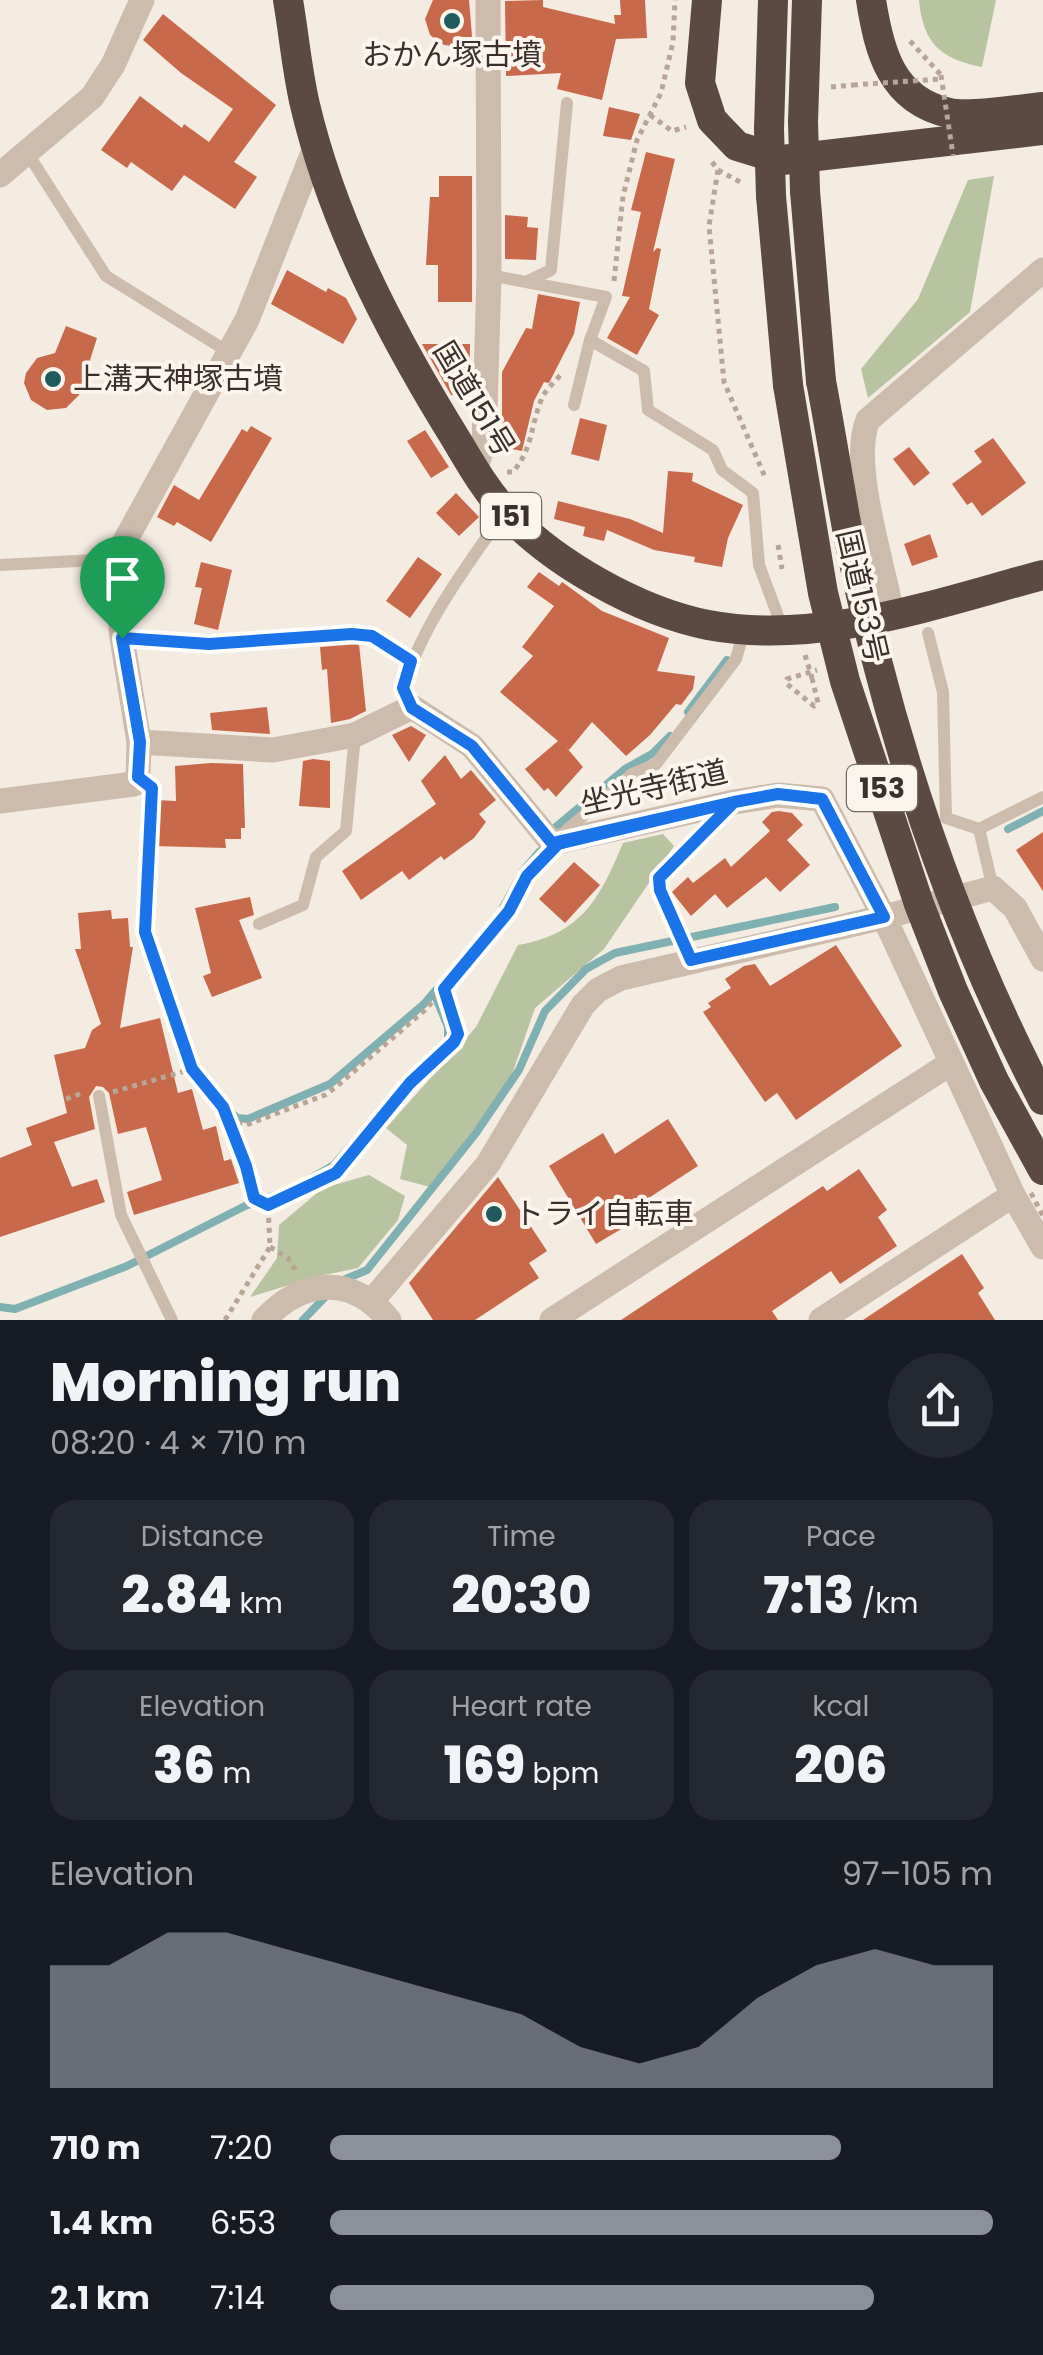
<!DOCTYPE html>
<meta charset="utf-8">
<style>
body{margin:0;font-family:Poppins,"Noto Sans JP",sans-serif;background:#242831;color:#f1f3f6;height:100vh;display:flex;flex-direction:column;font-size:38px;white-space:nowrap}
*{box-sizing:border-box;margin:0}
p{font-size:32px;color:#9ea1a6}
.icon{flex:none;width:55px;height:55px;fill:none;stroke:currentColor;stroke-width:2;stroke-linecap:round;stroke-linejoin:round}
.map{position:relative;height:1320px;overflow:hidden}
.details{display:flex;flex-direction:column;background:#171b24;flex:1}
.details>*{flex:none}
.pin{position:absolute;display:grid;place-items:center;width:85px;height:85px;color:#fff;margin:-102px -42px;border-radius:50% 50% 50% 0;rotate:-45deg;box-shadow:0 0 10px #0007}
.pin .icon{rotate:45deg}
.round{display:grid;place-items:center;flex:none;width:105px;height:105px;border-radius:52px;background:#242831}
.head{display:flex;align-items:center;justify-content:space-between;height:170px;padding:0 50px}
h1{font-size:55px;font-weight:800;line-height:75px}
.metrics{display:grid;grid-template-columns:repeat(3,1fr);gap:15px;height:170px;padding:10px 50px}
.metrics div{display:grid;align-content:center;border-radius:25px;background:#242831;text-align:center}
.metrics b{font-size:50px;font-weight:800}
.metrics small{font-size:28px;font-weight:400}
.metrics p{font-size:28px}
.chart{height:280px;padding:20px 50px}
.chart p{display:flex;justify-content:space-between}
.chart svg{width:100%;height:180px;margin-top:10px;fill:#8c9099;opacity:.7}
ul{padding:0 50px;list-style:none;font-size:32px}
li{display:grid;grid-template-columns:160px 120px 1fr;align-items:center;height:75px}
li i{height:25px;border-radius:12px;background:#8c9099}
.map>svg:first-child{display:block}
.green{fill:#b8c4a0}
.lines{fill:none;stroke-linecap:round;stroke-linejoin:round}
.stream{stroke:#7fb0b2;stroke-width:8}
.building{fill:#c8694b}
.path{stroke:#b9a596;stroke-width:5;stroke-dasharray:5 5;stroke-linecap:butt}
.lane{stroke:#cdbbac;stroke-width:12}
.street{stroke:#cdbbac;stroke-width:25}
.highway{stroke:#5c4a42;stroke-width:30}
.path-bridge{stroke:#b9a596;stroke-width:5;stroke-dasharray:5 5;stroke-linecap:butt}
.highway-bridge{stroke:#5c4a42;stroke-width:30}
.route-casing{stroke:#fff;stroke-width:20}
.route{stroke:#1a73e8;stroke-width:12}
.poi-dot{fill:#1f5a5e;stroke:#fbf5ee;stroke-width:4}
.labels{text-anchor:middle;stroke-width:8;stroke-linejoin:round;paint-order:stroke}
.shield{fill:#fbf5ee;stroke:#756b66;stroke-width:2.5}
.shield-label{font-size:28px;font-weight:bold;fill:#3b302b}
.poi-label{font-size:30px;fill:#3b302b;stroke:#fbf5ee;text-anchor:start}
.street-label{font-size:30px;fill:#3b302b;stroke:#fbf5ee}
</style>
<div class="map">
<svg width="1043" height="1320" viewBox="0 0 1043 1320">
<rect width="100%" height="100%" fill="#f4ebe1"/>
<g class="green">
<path d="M919,0H996L982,67C940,59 923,43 919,0Z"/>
<polygon points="994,176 970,312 868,398 861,369 918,299 968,180"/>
<path d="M663,834L674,846L604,949L535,1008L509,1083L430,1187L400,1179L407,1145L386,1128L476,1027L518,945C582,934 600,898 623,843Z"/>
<polygon points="369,1175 405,1196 398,1220 358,1268 315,1277 250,1297 277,1258 279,1225 323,1188"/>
</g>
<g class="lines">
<g class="stream">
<polyline points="688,712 727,660"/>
<polyline points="1008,829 1043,811"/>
<polyline points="551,831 625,769 652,754 670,736"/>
<polyline points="141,906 147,789"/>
<polyline points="231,1112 237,1118 248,1119 330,1084 424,1004 498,917 523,871 540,851"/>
<polyline points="341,1281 367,1270 476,1133 519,1070 545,1011 586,969 615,953 835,907"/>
<polyline points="0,1307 15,1309 127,1266 245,1206 292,1189 334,1165 417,1070 448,1041 448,1027 434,993"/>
<polyline points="303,1320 328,1294"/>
</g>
</g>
<g class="building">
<polygon points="433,0 469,0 472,36 469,40 453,46 444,45 430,35 425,19"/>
<polygon points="543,0 543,7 615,24 614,15 621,15 620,0 645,0 647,38 616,39 602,100 557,89 561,73 506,76 505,1"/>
<polygon points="163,14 276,105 234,162 257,177 235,209 184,175 172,191 131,162 127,168 101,150 140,96 182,128 184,124 209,142 233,109 181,73 143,40"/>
<polygon points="609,107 640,114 631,140 603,136"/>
<polygon points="646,152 675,159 653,252 657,248 661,249 649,309 659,315 637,355 607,338 630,297 622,296 641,212 631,210"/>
<polygon points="439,176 472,176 472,302 438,302 438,265 426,265 430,197 439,197"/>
<polygon points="505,215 528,217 527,227 538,228 536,260 505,259"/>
<polygon points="287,270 326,292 328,288 346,298 357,319 343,344 271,304"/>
<polygon points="538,294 580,302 574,334 549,383 544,382 534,401 522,451 502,447 502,372 526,328 532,329"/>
<polygon points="66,326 97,338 79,395 66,408 47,410 31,400 24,383 26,373 37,358 55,353"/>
<polygon points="422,344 470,344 469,395 451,395"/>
<polygon points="580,418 607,425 599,461 571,454"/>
<polygon points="251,426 272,438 211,542 177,522 174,526 157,517 174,485 199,500 242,429 247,432"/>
<polygon points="425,430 449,467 431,478 407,441"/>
<polygon points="993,438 1026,483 982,516 972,502 967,505 952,484 982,462 974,451"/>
<polygon points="909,447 930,473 914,486 893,459"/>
<polygon points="668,471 693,473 692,481 743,505 728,538 722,567 694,562 695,557 654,550 607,530 604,541 583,536 585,527 554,519 558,501 630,519 663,533"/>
<polygon points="456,493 479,517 459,536 436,513"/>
<polygon points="930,534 938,557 912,566 904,544"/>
<polygon points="418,557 442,574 410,618 386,601"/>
<polygon points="201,562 232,570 218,630 194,624 202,588 195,587"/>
<polygon points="539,572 559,586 562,582 565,584 602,611 669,638 657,671 695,676 693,689 681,705 676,704 650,735 626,756 592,722 569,750 566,747 583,767 556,797 548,788 544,791 525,769 558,741 500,692 533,656 522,647 554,606 527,587"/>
<polygon points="359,644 366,711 350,719 331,723 327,669 322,670 320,647"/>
<polygon points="267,707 270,734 212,730 210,713"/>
<polygon points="411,726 426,735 409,762 392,735"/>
<polygon points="445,755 461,779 471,770 496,800 479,814 486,822 474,838 444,860 441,856 409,880 402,871 361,900 342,871 436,804 421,781"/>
<polygon points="313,759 330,761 330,808 299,806 303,761"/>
<polygon points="211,763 243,764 245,828 241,828 241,839 225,839 226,848 153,846 156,800 176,801 175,766"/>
<polygon points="779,811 792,813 803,825 787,840 810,865 780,892 766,877 727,908 715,894 691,916 672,892 688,877 693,883 725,858 731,867 770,831 762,822 772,812"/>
<polygon points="1043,832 1043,891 1016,850"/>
<polygon points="574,862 600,885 565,923 539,899"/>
<polygon points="250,897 254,915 239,920 262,978 212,997 203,976 211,973 195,908"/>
<polygon points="111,910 112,919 128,918 130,947 133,947 120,1028 160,1018 178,1093 192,1089 203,1130 216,1126 224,1161 231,1159 239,1183 134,1215 127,1192 162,1180 146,1127 118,1134 109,1093 103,1087 96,1086 89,1097 95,1129 54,1142 72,1187 97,1179 105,1202 0,1237 0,1158 32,1145 26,1128 67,1113 54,1055 85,1048 92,1030 101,1024 75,949 81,949 78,913"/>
<polygon points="836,945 902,1046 796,1120 777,1093 765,1102 703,1012 711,1007 708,1003 731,988 725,979 744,966 755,964 770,986"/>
<polygon points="668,1119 698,1166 644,1201 650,1212 596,1244 549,1166 603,1133 615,1154"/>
<polygon points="859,1169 887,1210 878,1217 897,1246 840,1284 831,1271 772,1311 778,1320 621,1320 823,1186 827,1191"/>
<polygon points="498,1177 547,1251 529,1263 539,1278 475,1320 433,1320 409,1283"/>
<polygon points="962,1254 984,1288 978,1293 995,1320 863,1320"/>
</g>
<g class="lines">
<g class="path">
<polyline points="910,41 941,75"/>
<polyline points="831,87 853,85"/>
<polyline points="650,115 672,131 686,127"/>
<polyline points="712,162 718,170 744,184"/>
<polyline points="718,170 709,226 724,382 765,477"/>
<polyline points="614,281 623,196 637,140 661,93 673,42 675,0"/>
<path d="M507,472H513C534,446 530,426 542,398C546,389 556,381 562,373"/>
<polyline points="778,545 782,569"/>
<polyline points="147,640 209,644 352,634 371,636 400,654"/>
<polyline points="805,655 812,678"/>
<polyline points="151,799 145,932 192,1069 223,1107 229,1120 246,1125 325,1095 337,1086 425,1010 444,989 492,934 509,911 527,876 540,862"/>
<polyline points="113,1092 192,1069"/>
<polyline points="66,1099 83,1093"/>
<polyline points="229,1120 254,1198 268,1205 336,1173 410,1083 454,1042 458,1034 444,989"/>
<polyline points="270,1247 288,1258 296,1271"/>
<polyline points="225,1320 270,1247 268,1205"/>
</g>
<g class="lane">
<polyline points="28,154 106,276 230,353"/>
<polyline points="489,275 606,297 590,340 574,405"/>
<polyline points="528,281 551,270 567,103"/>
<polyline points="590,340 644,371 648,410 713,450 722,470 753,493 759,565 782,627"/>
<polyline points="0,565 115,559"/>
<polyline points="928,633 943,692 946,818 979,829 993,888"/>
<path d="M412,707L403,689C422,624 467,566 505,511"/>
<polyline points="979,829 1043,797"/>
<polyline points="561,835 632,774 656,764 736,659 744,631"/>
<polyline points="259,924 303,905 316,857 346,831 355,735"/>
<polyline points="691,961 660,890 659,879 728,808"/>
<polyline points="99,1096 121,1215 172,1320"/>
</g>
<g class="street">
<polyline points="0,175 92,97 113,65 142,0"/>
<polyline points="475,469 484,444 489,275 488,0"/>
<path d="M892,615C884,565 849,464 868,420L1043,270"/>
<polyline points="139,742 273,750 355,735 412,707 472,746 552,843 734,802 778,795 822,799 884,917 1013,1195 1043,1247"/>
<polyline points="0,801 134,784 138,777 139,742 122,638 115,559 247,320 316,145"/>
<polyline points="371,1302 488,1164 583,1005 598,990 621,978 884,917 993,888 1015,908 1043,959"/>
<path d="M264,1320C302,1279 351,1274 389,1320"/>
<polyline points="552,1320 951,1063"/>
<polyline points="821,1320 1013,1195"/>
</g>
<g class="highway">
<path d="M288,0C294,35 297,71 305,105C332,219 386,324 446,423C465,453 481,485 505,511C553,563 638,611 708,625C819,646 937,603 1043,575"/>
<polyline points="707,0 700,83 712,120 737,146 782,160 1043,130"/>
<path d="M871,0C879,51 891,100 949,113C970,118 1020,109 1043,107"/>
<polyline points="803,122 807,0"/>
<polyline points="769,129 773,0"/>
<polyline points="805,191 821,381"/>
<polyline points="771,196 788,385"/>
</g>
<g class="path-bridge">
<polyline points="941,75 953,155"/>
<polyline points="853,85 941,79"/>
<polyline points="812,678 818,703 814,706 787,684 787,679 817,670"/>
<polyline points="1031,1193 1043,1216"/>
</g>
<g class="highway-bridge">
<polyline points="803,122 805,191"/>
<polyline points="769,129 771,196"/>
<path d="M821,381C831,433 839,486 849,539C888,732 952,925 1043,1100"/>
<polyline points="788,385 823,593 845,681 919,904 953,991 994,1081 1043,1170"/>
</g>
</g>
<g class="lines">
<defs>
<polyline id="route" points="122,638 140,742 138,777 152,788 145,932 192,1069 223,1107 246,1166 254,1198 268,1205 336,1173 410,1083 454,1042 458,1034 444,989 509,911 527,876 558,844 734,802 778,794 822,799 884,917 691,960 660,890 659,878 734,802 552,843 472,746 412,708 403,688 411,661 372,636 352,634 209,644 122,638"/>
</defs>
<use href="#route" class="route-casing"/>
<use href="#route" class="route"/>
</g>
<g class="poi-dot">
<circle cx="452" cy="21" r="10"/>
<circle cx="53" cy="379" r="10"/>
<circle cx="494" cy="1214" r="10"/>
</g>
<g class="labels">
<g class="shield">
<rect x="481" y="493" width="60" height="46" rx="8"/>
<rect x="847" y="765" width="70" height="46" rx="8"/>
</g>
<g class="shield-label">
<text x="511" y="526">151</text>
<text x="882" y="798">153</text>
</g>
<g class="poi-label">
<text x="452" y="65" text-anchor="middle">おかん塚古墳</text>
<text x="73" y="389">上溝天神塚古墳</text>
<text x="514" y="1224">トライ自転車</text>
</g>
<g class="street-label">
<text transform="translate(474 399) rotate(59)" y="10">国道151号</text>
<text transform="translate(862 596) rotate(77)" y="10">国道153号</text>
<text transform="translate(654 788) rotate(-13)" y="10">坐光寺街道</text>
</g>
</g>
</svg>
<div class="pin" style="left:122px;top:638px;background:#1e9e55"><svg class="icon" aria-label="arrive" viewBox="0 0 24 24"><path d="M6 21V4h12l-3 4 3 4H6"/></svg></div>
</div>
<section class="details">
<div class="head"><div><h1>Morning run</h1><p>08:20 · 4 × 710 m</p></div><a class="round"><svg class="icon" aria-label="share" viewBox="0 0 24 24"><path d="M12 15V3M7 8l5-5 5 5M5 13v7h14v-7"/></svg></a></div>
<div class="metrics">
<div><p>Distance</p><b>2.84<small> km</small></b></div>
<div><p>Time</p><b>20:30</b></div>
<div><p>Pace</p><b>7:13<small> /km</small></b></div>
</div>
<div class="metrics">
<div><p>Elevation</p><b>36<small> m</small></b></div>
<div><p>Heart rate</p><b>169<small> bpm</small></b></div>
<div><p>kcal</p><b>206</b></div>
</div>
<div class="chart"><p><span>Elevation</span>97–105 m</p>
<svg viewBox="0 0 160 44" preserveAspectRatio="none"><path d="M0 44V14L10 14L20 6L30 6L40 10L50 14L60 18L70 22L80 26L90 34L100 38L110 34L120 22L130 14L140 10L150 14L160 14V44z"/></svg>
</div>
<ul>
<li><b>710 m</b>7:20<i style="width:77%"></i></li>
<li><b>1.4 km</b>6:53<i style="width:100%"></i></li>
<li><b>2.1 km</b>7:14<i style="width:82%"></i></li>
</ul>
</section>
